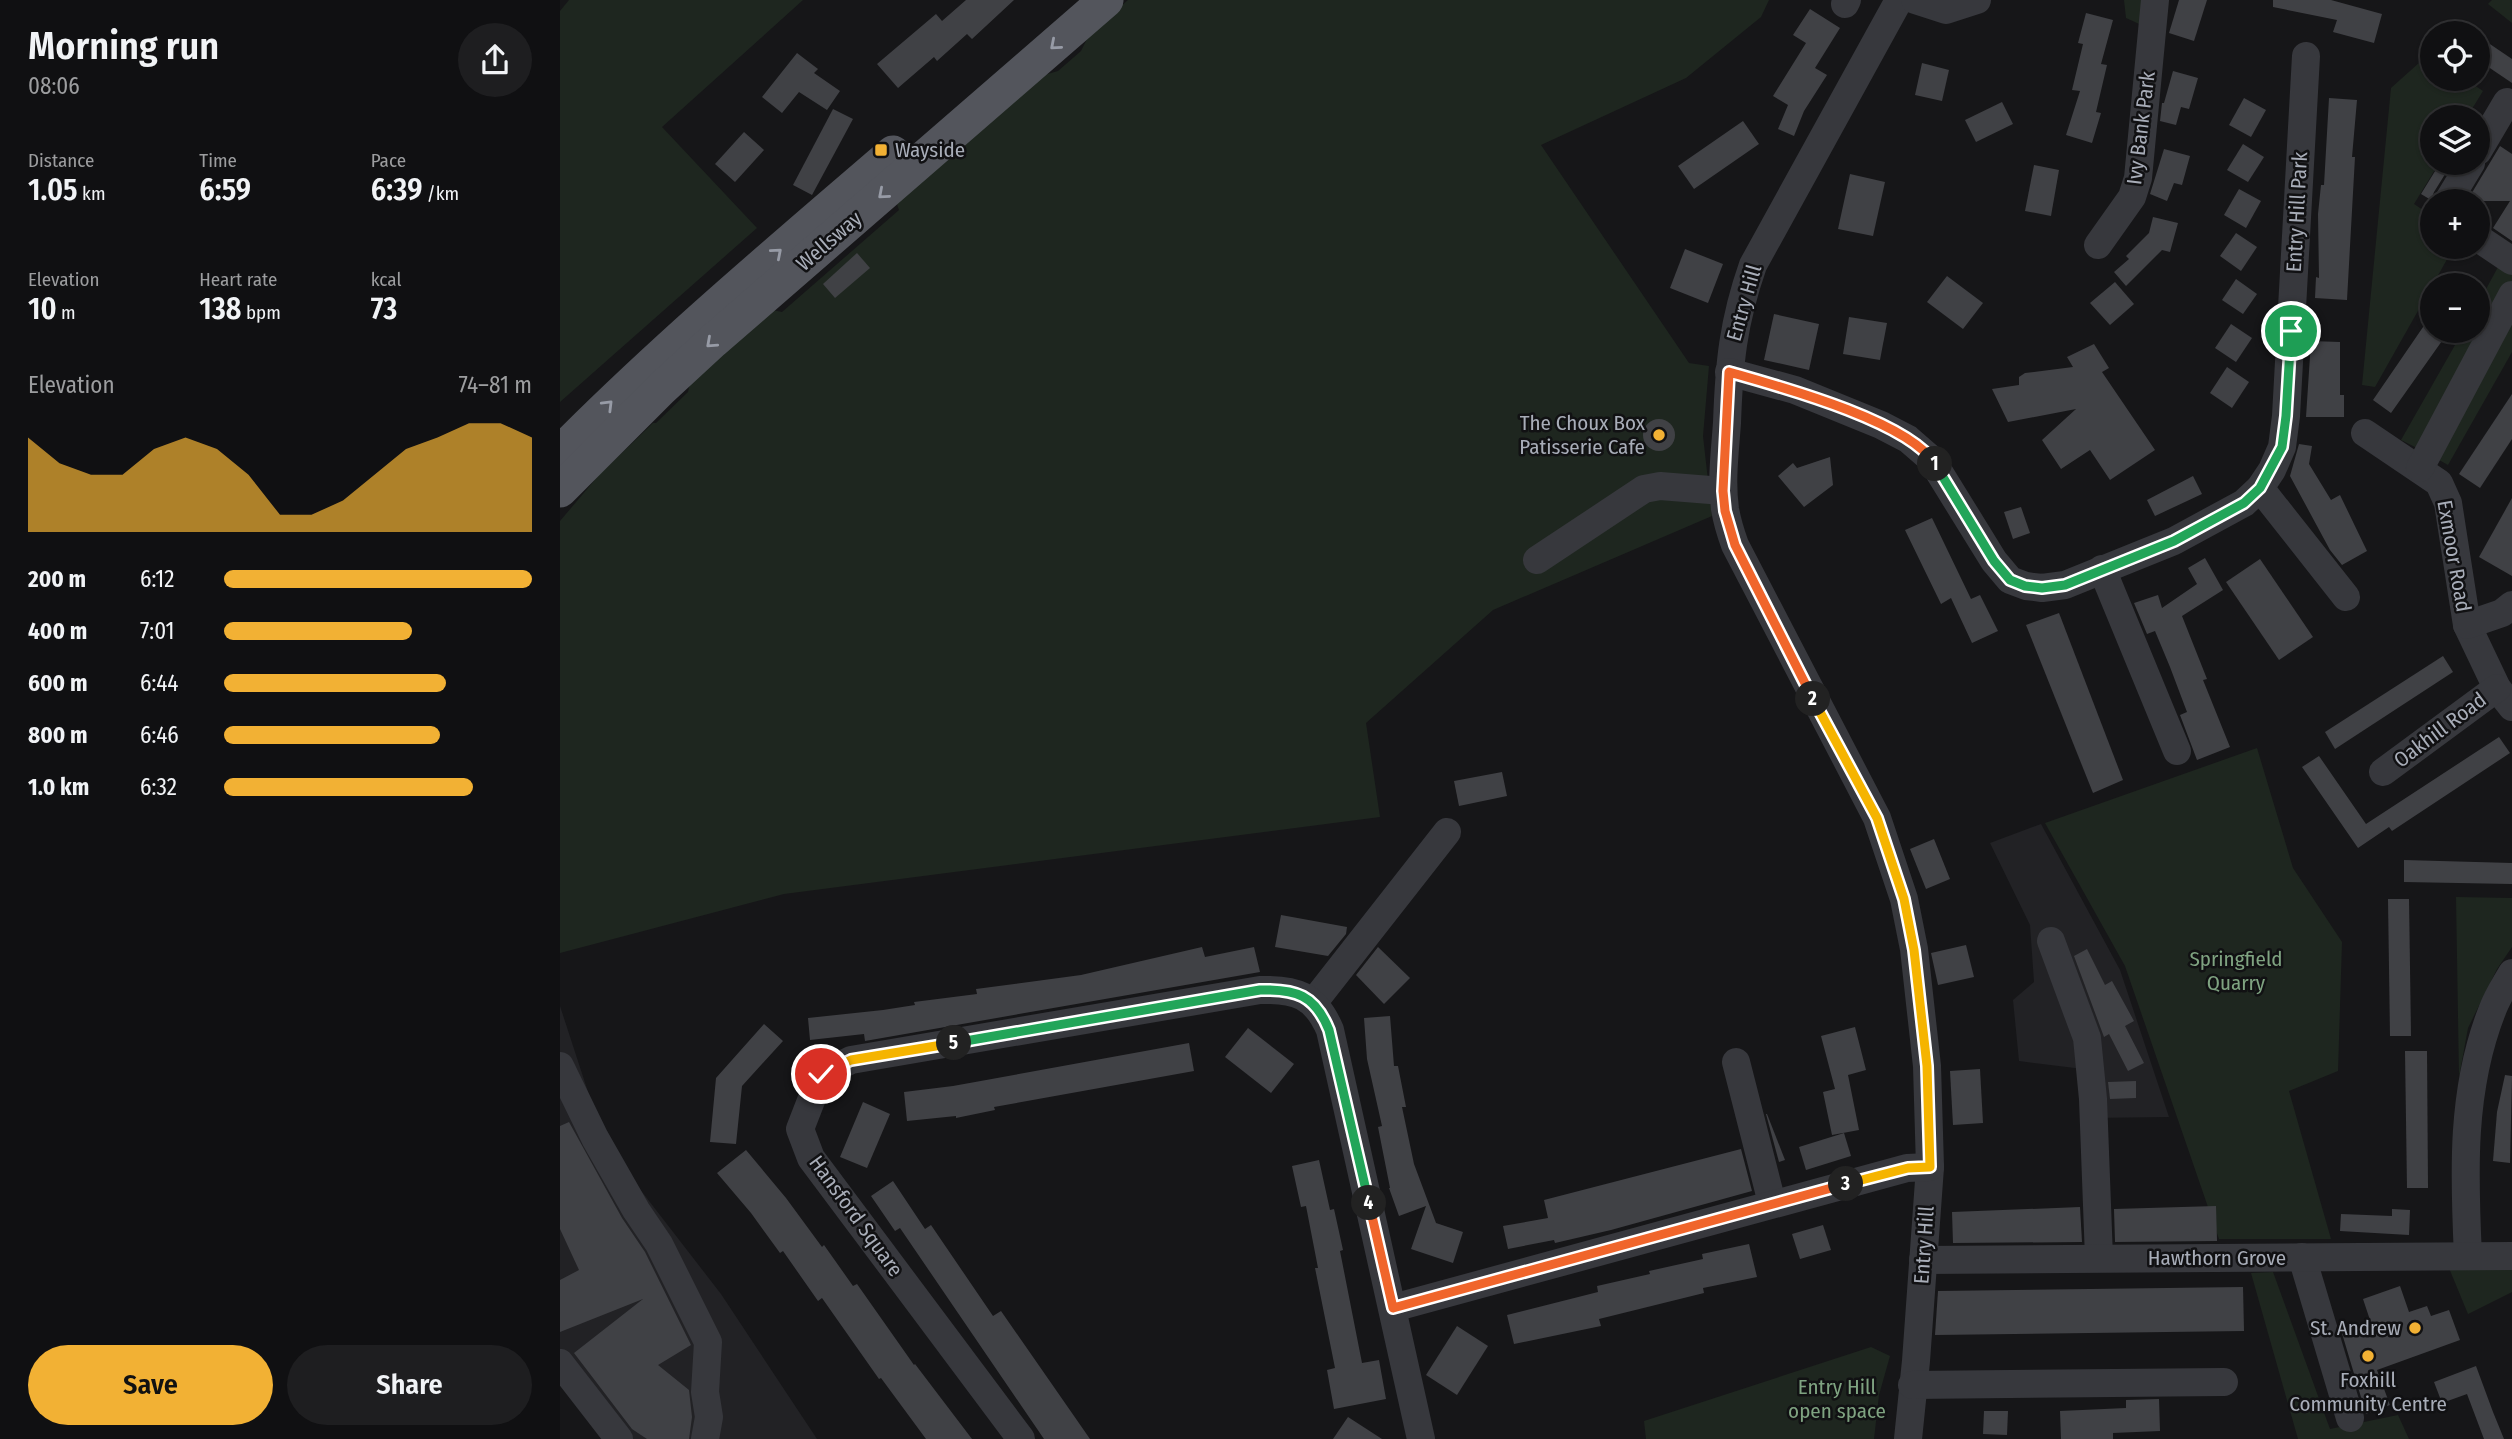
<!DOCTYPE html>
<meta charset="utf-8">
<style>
body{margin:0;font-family:"Fira Sans Condensed",sans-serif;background:#1e1e20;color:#f1f3f6;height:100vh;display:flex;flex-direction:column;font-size:26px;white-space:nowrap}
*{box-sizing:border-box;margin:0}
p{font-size:23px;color:#9c9d9f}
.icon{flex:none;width:38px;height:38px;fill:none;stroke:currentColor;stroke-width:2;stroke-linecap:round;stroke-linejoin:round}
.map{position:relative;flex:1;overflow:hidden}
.sheet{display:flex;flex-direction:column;background:#101012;width:560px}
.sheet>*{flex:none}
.buttons{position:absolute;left:1860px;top:21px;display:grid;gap:14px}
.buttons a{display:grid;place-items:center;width:70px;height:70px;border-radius:50%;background:#101012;box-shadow:0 2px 5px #0004,0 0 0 2px #303032;font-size:35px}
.pin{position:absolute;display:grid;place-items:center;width:60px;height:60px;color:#fff;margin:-30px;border:4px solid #fff;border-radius:50%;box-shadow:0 2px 7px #0007}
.km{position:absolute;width:35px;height:35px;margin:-18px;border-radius:50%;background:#222;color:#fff;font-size:19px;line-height:35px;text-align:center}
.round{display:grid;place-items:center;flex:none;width:74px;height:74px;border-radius:37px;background:#1e1e20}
.summary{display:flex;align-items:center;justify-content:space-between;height:119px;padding:0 28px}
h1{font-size:38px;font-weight:600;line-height:52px}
.figures{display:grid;grid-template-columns:repeat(3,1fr);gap:10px;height:119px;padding:7px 28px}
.figures div{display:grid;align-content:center}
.figures b{font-size:30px;font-weight:600}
.figures small{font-size:19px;font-weight:400}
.figures p{font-size:19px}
.chart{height:196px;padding:14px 28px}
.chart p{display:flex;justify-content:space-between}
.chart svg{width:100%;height:126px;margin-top:7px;fill:#f2b134;opacity:.7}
.cta{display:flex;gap:14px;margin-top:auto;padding:14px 28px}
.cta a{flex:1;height:80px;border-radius:42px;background:#f2b134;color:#111;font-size:28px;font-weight:600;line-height:80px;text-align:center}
.cta a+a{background:#1e1e20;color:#f1f3f6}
ul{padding:0 28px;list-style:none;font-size:23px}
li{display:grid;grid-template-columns:112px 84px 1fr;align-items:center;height:52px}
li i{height:18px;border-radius:9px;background:#f2b134}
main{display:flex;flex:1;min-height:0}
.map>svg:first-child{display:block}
.built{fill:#222225}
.green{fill:#1e261f}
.building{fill:#404145}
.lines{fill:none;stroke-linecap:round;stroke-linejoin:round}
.minor{stroke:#37383d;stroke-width:28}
.major{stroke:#53555c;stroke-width:35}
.oneway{stroke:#979ba6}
.split-1-casing{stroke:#fff;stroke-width:14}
.split-2-casing{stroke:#fff;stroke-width:14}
.split-3-casing{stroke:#fff;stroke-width:14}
.split-4-casing{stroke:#fff;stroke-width:14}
.split-5-casing{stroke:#fff;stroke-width:14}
.split-6-casing{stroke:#fff;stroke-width:14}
.split-1{stroke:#22a559;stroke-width:9}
.split-2{stroke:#f0652b;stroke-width:9}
.split-3{stroke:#f5b400;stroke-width:9}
.split-4{stroke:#f0652b;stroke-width:9}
.split-5{stroke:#22a559;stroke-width:9}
.split-6{stroke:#f5b400;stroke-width:9}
.poi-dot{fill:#f2b134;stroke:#111113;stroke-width:2.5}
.labels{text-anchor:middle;stroke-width:5;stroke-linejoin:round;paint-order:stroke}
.street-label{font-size:21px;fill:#a8adb8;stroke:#111113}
.poi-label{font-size:21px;fill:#a8adb8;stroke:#111113;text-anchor:end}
.park-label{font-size:21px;fill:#7fa381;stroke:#111113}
</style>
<main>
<section class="sheet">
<div class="summary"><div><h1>Morning run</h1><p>08:06</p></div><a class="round"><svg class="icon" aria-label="share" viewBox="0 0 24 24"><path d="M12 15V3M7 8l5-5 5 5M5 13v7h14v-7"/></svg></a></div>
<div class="figures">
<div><p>Distance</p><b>1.05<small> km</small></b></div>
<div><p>Time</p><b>6:59</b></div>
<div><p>Pace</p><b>6:39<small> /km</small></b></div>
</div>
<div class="figures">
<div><p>Elevation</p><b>10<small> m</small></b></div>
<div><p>Heart rate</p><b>138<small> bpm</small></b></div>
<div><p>kcal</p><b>73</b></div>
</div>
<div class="chart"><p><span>Elevation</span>74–81 m</p>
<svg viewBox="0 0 160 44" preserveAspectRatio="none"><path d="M0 44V11L10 20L20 24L30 24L40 15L50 11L60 15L70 24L80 38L90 38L100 33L110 24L120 15L130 11L140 6L150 6L160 11V44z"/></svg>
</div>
<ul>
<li><b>200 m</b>6:12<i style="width:100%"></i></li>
<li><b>400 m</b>7:01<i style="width:61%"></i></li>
<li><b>600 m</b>6:44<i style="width:72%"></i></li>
<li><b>800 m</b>6:46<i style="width:70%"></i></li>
<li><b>1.0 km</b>6:32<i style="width:81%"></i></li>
</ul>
<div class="cta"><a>Save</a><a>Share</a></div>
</section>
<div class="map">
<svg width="1952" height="1439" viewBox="0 0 1952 1439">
<rect width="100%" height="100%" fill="#161618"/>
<g class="built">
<polygon points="1481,824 1560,970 1609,1117 1526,1118 1523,1069 1459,1061 1453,1000 1474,982 1470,925 1430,843"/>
<polygon points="0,1006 45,1144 161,1294 257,1439 53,1439 0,1374"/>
</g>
<g class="green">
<polygon points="9,0 243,0 102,127 197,228 0,402 0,11"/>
<polygon points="568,0 1209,0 1201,17 1126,78 981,145 1129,363 1149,366 1143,436 1152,516 933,610 806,723 820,817 224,894 0,953 0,521 39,475 93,423 96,423 128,392 131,378 212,310 222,312 339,210 336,201 481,76 498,71 521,51 530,33"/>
<polygon points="1564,0 1586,0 1586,27 1566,18"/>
<polygon points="1932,0 1952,0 1952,23 1928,4"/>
<polygon points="1869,54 1872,57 1872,79 1905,79 1923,91 1907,117 1872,117 1872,163 1879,163 1854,204 1872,216 1872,247 1894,247 1815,387 1802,385 1831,88"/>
<polygon points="1938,267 1952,275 1952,281 1859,449 1841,440 1903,331 1918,331 1918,304"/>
<polygon points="1952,312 1952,352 1888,465 1872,456"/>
<polygon points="1697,748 1733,868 1782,942 1778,1071 1729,1091 1771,1239 1659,1239 1565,966 1485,823"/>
<polygon points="1896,897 1952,898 1952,947 1937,969 1908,1028 1899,1077"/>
<polygon points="1952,1267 1952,1292 1908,1314 1889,1268"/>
<polygon points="1713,1272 1770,1429 1838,1415 1849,1439 1738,1439 1691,1273"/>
<polygon points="1311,1347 1330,1356 1319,1395 1314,1439 1086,1439 1084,1421"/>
</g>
<g class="building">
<polygon points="406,0 454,0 412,39 407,34 377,61 374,57 338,88 317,64 376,14 382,21"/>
<polygon points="1619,0 1647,0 1634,41 1609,33"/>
<polygon points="1713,0 1771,0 1822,14 1814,43 1773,32 1777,20 1713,7"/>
<polygon points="1250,9 1280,28 1255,68 1267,75 1244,111 1234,136 1218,129 1228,105 1213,96 1246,43 1233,35"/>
<polygon points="1526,13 1553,20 1541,64 1547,65 1536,112 1541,113 1532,143 1506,135 1520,91 1512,90 1523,44 1518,43"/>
<polygon points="1918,36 1952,59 1952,83 1918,60"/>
<polygon points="237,53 258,69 254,73 280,91 267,110 239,92 222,113 202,97"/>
<polygon points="1362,63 1389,70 1382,101 1355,95"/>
<polygon points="1613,71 1638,78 1629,109 1621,107 1616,125 1600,121 1602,103 1604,103"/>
<polygon points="1684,98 1706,110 1691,137 1669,125"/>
<polygon points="1769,98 1797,100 1792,157 1795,157 1787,300 1755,298 1756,277 1759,278 1758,214 1761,185 1764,185"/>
<polygon points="1442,102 1453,124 1416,142 1405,120"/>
<polygon points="273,109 293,119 252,195 233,185"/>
<polygon points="1183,121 1199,144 1134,189 1118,166"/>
<polygon points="184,132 204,150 175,182 155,164"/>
<polygon points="1683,144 1704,157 1688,182 1667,170"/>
<polygon points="1940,146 1952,154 1952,241 1933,228 1950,201 1907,201"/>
<polygon points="1604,149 1630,156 1622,185 1614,183 1607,201 1590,194"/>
<polygon points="1880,163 1892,163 1874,192 1871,200 1861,194"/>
<polygon points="1474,165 1499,170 1491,216 1465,211"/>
<polygon points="1290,174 1325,182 1313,236 1278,229"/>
<polygon points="1679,189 1701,201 1686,228 1664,215"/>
<polygon points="1593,217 1618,223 1610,252 1602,250 1566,286 1554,272 1569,259 1566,256 1589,233"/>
<polygon points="1676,233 1697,247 1681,271 1660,256"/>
<polygon points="1125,249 1163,264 1148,303 1110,288"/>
<polygon points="297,253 310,268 275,298 263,284"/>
<polygon points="1387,276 1423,303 1403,329 1367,302"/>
<polygon points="1676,279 1697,294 1683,314 1662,300"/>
<polygon points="1555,282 1574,304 1550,325 1530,303"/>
<polygon points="1214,314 1259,324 1249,370 1204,360"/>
<polygon points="1872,314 1872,331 1889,331 1831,413 1813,400"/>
<polygon points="1289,317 1327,323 1320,360 1283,354"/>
<polygon points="1671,324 1692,338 1676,362 1655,348"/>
<polygon points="1751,341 1780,342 1780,395 1784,395 1784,417 1746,417"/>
<polygon points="1534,344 1549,368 1542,372 1595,450 1550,480 1530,450 1501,469 1482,440 1516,409 1448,422 1432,389 1459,385 1459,377 1465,373 1513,367 1507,357"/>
<polygon points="1667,367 1689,382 1672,408 1650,393"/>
<polygon points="1952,394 1952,439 1920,488 1899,474"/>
<circle cx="1099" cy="435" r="16"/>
<polygon points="1739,444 1752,446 1749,464 1771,500 1780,495 1807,551 1782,565 1770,550 1730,476"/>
<polygon points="1270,457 1273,485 1244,507 1218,476 1233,463 1237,468"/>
<polygon points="1633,476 1642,494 1595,516 1587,500"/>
<polygon points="1952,498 1952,576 1919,557"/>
<polygon points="1461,507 1470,533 1453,539 1444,512"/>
<polygon points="1372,518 1411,599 1420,595 1438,631 1412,643 1391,598 1381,604 1345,530"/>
<polygon points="1645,558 1663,590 1622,616 1647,679 1643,680 1670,747 1637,760 1620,715 1627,712 1610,667 1595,631 1587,634 1574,603 1598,595 1602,608 1637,584 1628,568"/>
<polygon points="1700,559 1753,637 1719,660 1666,582"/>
<polygon points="1499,613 1563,780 1533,793 1466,625"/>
<polygon points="1883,656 1893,672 1775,749 1765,732"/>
<polygon points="1939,737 1950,753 1832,831 1829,827 1798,848 1742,767 1759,756 1806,824"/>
<polygon points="942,772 947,796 899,806 894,781"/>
<polygon points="1374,839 1390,879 1366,889 1350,849"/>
<polygon points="1844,860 1952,863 1952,884 1844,882"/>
<polygon points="1828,899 1849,899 1851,1036 1830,1036"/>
<polygon points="721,915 787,927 786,934 768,956 715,947"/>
<polygon points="1406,945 1414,977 1378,985 1371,953"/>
<polygon points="642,947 645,957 694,947 700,972 305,1041 304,1034 250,1040 248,1018 323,1010 355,1005 354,1002 417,994 416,989 521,975"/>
<polygon points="818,947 850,978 824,1004 796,975"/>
<polygon points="1527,949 1545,985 1552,981 1574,1021 1565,1026 1584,1063 1568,1071 1549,1034 1544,1037 1514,956"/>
<polygon points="830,1016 834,1066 838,1066 846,1107 842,1107 854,1164 876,1223 903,1232 893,1263 851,1249 866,1206 839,1216 829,1188 830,1188 818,1127 822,1126 807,1059 804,1018"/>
<polygon points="204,1024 223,1041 182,1086 176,1144 150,1142 156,1078"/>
<polygon points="1295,1027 1306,1070 1288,1075 1299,1130 1272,1135 1263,1092 1275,1089 1261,1036"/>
<polygon points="688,1028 734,1064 711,1093 665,1057"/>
<polygon points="629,1043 634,1071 434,1107 435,1110 396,1118 396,1116 347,1121 344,1092 393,1086"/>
<polygon points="1845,1051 1867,1051 1868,1188 1847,1188"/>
<polygon points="1420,1069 1423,1123 1393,1125 1390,1071"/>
<polygon points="1945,1075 1952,1076 1950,1163 1933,1161 1937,1112"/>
<polygon points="1576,1081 1576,1098 1550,1099 1548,1082"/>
<polygon points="303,1102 330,1114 307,1168 280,1157"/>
<polygon points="1206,1114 1207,1114 1225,1160 1219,1162"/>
<polygon points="9,1122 62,1218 85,1252 131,1345 98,1365 129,1390 132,1417 129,1439 87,1439 72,1429 14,1353 83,1299 0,1332 0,1280 19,1270 0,1229 0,1126"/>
<polygon points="1284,1133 1291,1156 1246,1170 1239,1147"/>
<polygon points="1181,1149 1192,1191 1051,1230 995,1243 994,1240 948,1249 943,1226 988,1218 984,1200"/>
<polygon points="186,1150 226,1198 262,1247 264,1245 293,1286 297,1284 354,1365 355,1364 412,1439 366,1439 321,1378 319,1379 262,1298 258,1301 223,1251 220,1253 191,1213 157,1173"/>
<polygon points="759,1160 770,1210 774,1209 783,1250 780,1251 802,1363 819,1360 826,1399 774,1409 767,1370 775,1368 755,1268 758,1268 746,1206 741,1207 732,1166"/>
<polygon points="333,1181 365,1229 371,1225 433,1316 441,1311 530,1439 484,1439 340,1228 335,1231 311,1196"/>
<polygon points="1656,1206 1657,1241 1555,1242 1554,1209"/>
<polygon points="1520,1207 1522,1242 1393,1243 1392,1212"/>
<polygon points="1832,1209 1850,1210 1849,1235 1780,1231 1781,1214 1832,1216"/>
<polygon points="1263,1225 1271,1250 1240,1259 1232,1234"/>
<polygon points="1189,1244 1197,1277 1143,1288 1144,1293 1039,1319 1041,1326 954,1344 947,1315 1038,1292 1037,1286 1090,1274 1089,1271 1143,1259 1142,1254"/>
<polygon points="1840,1286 1849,1312 1867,1306 1871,1316 1889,1310 1900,1340 1817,1370 1830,1405 1806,1414 1781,1330 1810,1320 1803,1299"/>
<polygon points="1683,1287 1684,1331 1375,1335 1378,1291"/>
<polygon points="897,1326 928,1346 897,1395 866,1375"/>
<polygon points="1916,1366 1933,1412 1944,1439 1924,1439 1907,1394 1882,1403 1874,1382"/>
<polygon points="1599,1399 1600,1431 1553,1433 1553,1439 1501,1439 1500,1411 1566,1408 1566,1400"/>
<polygon points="1424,1411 1448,1411 1447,1435 1423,1434"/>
<polygon points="788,1417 822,1439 773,1439"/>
</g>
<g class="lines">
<g class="minor">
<path d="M1339,0L1193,265C1173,322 1169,364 1167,423C1165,451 1161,481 1165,509C1167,521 1171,534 1175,545L1317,818L1344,899L1354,949L1367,1066L1370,1167L1356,1361L1348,1439"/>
<polyline points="1355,0 1386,10 1417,0"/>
<polyline points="1285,4 1287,0"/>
<polyline points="1918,151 1947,102"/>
<polyline points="1888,201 1911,163"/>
<polyline points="1918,238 1952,261"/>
<polyline points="1538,245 1572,197 1578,178 1595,0"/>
<polyline points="1169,372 1235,390 1321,425 1348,439 1371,459 1434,561 1450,580 1466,586 1482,588 1505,585 1614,541 1684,503 1700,488 1712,470 1722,447 1726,416 1746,56"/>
<polyline points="1805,433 1879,483 1888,503 1907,625 1937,688 1952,707"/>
<polyline points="1860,468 1952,295"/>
<polyline points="1700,488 1786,597"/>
<polyline points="977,560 1084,489 1100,486 1163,491"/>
<polyline points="1542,569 1617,751"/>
<polyline points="1907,625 1942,613 1952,605"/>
<polyline points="1823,772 1937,688"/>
<polyline points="1491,941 1527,1038 1533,1099 1539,1258"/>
<polyline points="753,1003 887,832"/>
<polyline points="1176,1062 1212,1203"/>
<polyline points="0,1066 35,1138 76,1210 99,1244 148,1342 145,1392 149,1417 145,1439"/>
<path d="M1908,1256C1904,1173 1901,1090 1932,1011C1937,997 1945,985 1952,973"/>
<polyline points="1742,1257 1790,1418"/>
<polyline points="1363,1260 1952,1256"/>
<polyline points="833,1308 1347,1168 1370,1167"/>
<polyline points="0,1363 59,1439"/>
<polyline points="1352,1385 1664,1382"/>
<path d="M461,1439L251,1158L240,1129L261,1075L291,1060L700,990C736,989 755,995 770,1030L861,1439"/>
</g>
<g class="major">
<path d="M0,453C105,347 219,251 333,153"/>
<polyline points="0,490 101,389 153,341 546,0"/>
</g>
</g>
<defs><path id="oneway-chevron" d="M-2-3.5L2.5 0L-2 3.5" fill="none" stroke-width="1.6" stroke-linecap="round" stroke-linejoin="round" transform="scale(1.75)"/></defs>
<g class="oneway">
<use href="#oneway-chevron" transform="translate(495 45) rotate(139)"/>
<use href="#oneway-chevron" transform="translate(323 194) rotate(139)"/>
<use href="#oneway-chevron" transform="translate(217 253) rotate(-41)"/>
<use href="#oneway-chevron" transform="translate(151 343) rotate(138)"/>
<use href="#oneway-chevron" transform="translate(48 405) rotate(-45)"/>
</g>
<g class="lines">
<defs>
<polyline id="split-1" points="1375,464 1434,561 1450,580 1465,586 1482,588 1505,585 1614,541 1684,503 1700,488 1722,447 1726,416 1731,331"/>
<path id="split-2" d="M1253,699L1175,545L1165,511L1163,491L1169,372C1218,386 1349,421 1375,464"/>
<polyline id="split-3" points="1253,699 1317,818 1344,899 1354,950 1367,1066 1370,1167 1348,1168 1286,1184"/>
<polyline id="split-4" points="809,1203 833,1308 1286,1184"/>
<path id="split-5" d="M394,1043L700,990C736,989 755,995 769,1030L809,1203"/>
<polyline id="split-6" points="261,1074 291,1060 394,1043"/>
</defs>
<use href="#split-1" class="split-1-casing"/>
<use href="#split-2" class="split-2-casing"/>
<use href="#split-3" class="split-3-casing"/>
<use href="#split-4" class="split-4-casing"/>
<use href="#split-5" class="split-5-casing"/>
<use href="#split-6" class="split-6-casing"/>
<use href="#split-1" class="split-1"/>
<use href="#split-2" class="split-2"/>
<use href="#split-3" class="split-3"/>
<use href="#split-4" class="split-4"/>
<use href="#split-5" class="split-5"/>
<use href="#split-6" class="split-6"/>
</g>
<g class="poi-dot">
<rect x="314" y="143" width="14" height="14" rx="3.5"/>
<circle cx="1099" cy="435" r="7"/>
<circle cx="1855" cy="1328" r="7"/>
<circle cx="1808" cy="1356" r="7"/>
</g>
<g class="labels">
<g class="street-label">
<text transform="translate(1581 128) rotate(-83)" y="7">Ivy Bank Park</text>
<text transform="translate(1737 212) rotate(-87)" y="7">Entry Hill Park</text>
<text transform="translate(269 241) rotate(-41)" y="7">Wellsway</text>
<text transform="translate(1184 303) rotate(-74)" y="7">Entry Hill</text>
<text transform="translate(1894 556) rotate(80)" y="7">Exmoor Road</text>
<text transform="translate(1880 730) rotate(-37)" y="7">Oakhill Road</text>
<text transform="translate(296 1216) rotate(54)" y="7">Hansford Square</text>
<text transform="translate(1364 1245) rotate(-86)" y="7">Entry Hill</text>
<text x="1657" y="1265">Hawthorn Grove</text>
</g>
<g class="poi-label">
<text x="335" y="157" text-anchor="start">Wayside</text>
<text x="1085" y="430">The Choux Box<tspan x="1085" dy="24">Patisserie Cafe</tspan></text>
<text x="1841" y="1335">St. Andrew</text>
<text x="1808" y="1387" text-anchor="middle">Foxhill<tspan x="1808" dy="24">Community Centre</tspan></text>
</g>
<g class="park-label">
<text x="1676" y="966">Springfield<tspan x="1676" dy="24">Quarry</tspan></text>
<text x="1277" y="1394">Entry Hill<tspan x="1277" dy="24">open space</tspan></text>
</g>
</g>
</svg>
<div class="buttons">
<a><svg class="icon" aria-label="locate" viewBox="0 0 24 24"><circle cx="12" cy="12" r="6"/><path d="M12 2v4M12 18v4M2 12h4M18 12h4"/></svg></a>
<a><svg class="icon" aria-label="layers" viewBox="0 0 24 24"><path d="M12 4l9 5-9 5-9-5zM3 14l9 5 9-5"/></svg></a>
<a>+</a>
<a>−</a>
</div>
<div class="pin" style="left:1731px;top:331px;background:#1e9e55"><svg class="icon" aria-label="arrive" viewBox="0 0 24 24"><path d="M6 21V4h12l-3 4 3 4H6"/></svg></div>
<div class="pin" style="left:261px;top:1074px;background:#d93025"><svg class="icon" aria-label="check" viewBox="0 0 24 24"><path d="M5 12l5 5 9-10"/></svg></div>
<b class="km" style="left:1375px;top:464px">1</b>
<b class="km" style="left:1253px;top:699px">2</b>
<b class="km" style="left:1286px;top:1184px">3</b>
<b class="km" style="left:809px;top:1203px">4</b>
<b class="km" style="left:394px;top:1043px">5</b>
</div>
</main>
